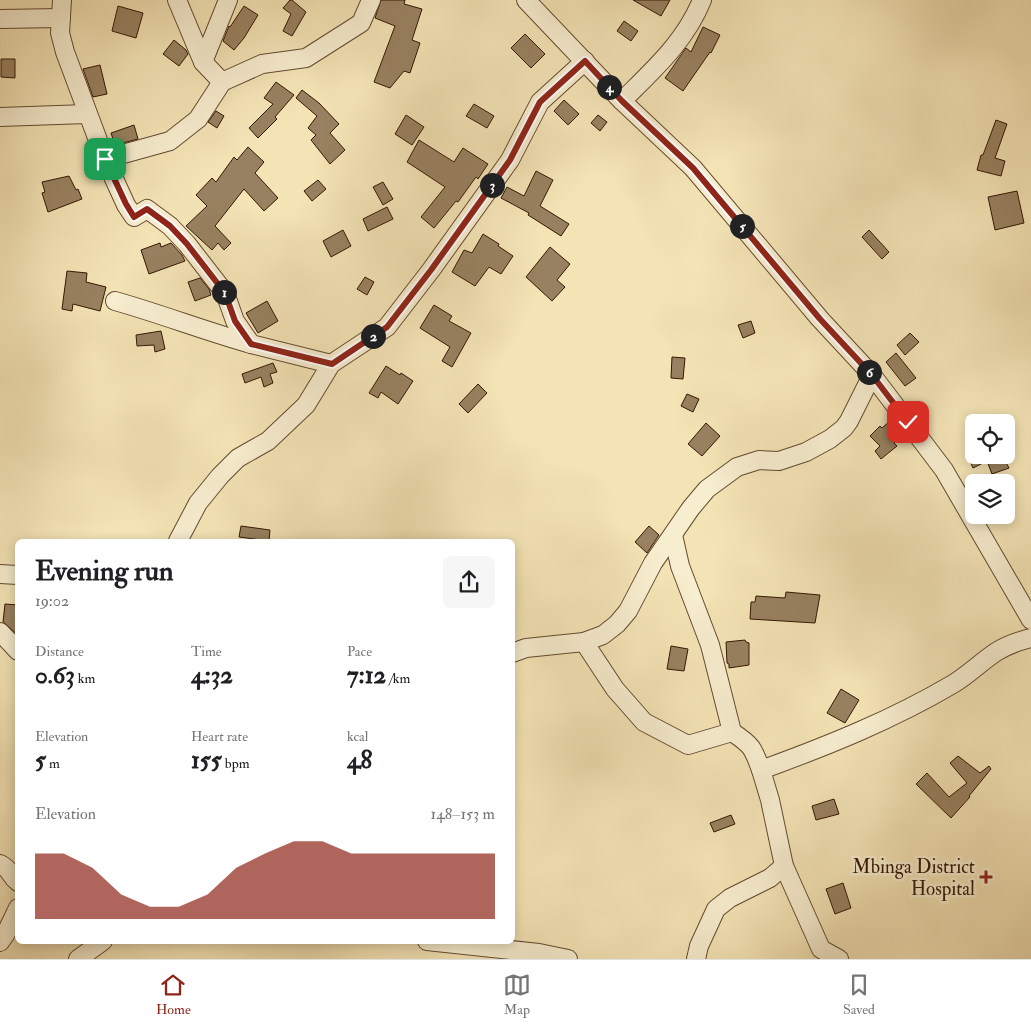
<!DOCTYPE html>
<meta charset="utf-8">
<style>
body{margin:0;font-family:"IM FELL Double Pica",serif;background:#f6f6f6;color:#202124;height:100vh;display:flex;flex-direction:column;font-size:19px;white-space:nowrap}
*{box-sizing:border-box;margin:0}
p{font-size:16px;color:#757577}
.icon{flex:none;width:28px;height:28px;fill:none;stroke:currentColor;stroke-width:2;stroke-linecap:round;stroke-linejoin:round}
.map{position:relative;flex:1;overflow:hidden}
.panel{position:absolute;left:15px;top:539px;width:500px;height:405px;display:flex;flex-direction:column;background:#fff;border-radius:8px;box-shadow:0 2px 12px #0003}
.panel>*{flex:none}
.controls{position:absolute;left:965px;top:414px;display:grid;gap:10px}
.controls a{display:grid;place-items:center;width:50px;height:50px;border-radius:8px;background:#fff;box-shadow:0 2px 12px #0003;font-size:25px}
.pin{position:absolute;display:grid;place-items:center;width:42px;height:42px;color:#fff;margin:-21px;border-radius:10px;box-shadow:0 2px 8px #0006}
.km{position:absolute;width:25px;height:25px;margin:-12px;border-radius:50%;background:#222;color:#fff;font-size:14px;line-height:25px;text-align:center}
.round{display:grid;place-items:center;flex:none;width:52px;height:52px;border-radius:8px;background:#f6f6f6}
.head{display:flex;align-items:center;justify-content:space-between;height:85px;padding:0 20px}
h1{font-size:28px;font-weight:700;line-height:38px}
.figures{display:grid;grid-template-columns:repeat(3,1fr);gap:8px;height:85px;padding:5px 20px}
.figures div{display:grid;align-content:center}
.figures b{font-size:25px;font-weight:700}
.figures small{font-size:14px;font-weight:400}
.figures p{font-size:14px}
.chart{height:140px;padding:10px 20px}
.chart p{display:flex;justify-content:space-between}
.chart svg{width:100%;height:90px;margin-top:5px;fill:#8f2418;opacity:.7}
.dock{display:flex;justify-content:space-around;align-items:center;height:70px;border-top:1px solid #e0e0e0;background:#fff;font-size:14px;color:#757577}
.dock a{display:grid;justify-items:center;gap:2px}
.dock .current{color:#8f2418}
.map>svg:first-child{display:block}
.building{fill:#988160;stroke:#351703}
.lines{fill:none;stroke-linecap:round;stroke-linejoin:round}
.minor-casing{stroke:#644a30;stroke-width:20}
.minor{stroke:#f7edcf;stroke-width:18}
.route-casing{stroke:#fff;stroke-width:10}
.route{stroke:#8f2418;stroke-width:6}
.poi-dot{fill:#8f2418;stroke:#f7edcf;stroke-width:2}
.labels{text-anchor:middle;stroke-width:5;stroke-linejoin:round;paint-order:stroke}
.poi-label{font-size:19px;fill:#351703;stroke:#f7edcf;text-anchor:end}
</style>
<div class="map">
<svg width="1031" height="959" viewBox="0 0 1031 959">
<rect width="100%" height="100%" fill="#f3e3b5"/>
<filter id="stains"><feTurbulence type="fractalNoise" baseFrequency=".004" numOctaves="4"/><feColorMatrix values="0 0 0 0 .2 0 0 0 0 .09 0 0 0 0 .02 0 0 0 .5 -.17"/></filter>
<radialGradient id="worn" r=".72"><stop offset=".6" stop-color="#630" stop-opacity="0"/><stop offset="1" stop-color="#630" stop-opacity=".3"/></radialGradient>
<g class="building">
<polygon points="290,0 292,0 306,12 292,36 283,31 291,14 283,8"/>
<polygon points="381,0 405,0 404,4 422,9 412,40 420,43 410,73 404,71 390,88 374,82 395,26 375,18"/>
<polygon points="633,0 670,0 661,16"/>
<polygon points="118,6 143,13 136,38 112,31"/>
<polygon points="244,6 258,15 244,38 234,50 223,41 229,26 230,27"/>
<polygon points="624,21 638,31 631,41 617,31"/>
<polygon points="703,27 720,35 711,53 710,52 683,91 665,78 686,48 691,52"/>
<polygon points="525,34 545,54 531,68 511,48"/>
<polygon points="174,40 186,50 188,54 179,66 163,54"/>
<polygon points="1,59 15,59 15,78 1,77"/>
<polygon points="100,65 107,94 93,97 83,69"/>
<polygon points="276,82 294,95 275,117 277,119 258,138 249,128 273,104 264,98"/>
<polygon points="302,90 319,103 339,124 330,133 345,150 330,164 311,140 316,135 308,128 317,116 296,98"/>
<polygon points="564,100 579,114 568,125 554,111"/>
<polygon points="474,104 494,116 487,128 466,116"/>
<polygon points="216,111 224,116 217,128 208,122"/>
<polygon points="406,115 424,127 412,145 395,134"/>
<polygon points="598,115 607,122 600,131 591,123"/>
<polygon points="996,120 1007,124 995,158 1005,161 1001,176 977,170 981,155 983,155"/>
<polygon points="134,125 138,139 115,145 111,133"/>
<polygon points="419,140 454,162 463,148 488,164 478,179 476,177 458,202 456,201 434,228 421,217 445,187 407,162"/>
<polygon points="248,147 264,162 255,173 278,198 264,211 244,189 215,226 231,243 224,250 218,243 212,250 186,226 207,206 196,195 212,178 216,182 234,157 237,160"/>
<polygon points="536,171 553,180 540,206 569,224 561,236 528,215 529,213 501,198 507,187 524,196"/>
<polygon points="69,176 76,190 78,189 82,199 48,212 42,193 45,192 42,182"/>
<polygon points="318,180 326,189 312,201 304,191"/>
<polygon points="383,182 393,199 383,205 373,187"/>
<polygon points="1017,191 1024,223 995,230 988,197"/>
<polygon points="387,207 393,219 368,231 363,219"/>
<polygon points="343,230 351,246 331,257 323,241"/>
<polygon points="869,230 889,252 882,259 862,237"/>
<polygon points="483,234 499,244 498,246 513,256 501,274 489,267 475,286 452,272 464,250 472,253"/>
<polygon points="160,243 161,247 171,243 182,255 185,261 149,274 141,250"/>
<polygon points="550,247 570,264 557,280 565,287 552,301 526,277"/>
<polygon points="67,271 87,273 86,282 106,287 100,311 73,304 72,311 62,309"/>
<polygon points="365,277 374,282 367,295 357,289"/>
<polygon points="200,278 209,289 211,295 195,301 188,282"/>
<polygon points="267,301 278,321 258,333 246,313"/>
<polygon points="434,305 452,316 449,321 471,333 452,367 442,361 450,347 420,328"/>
<polygon points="751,321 755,333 743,338 738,325"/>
<polygon points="161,331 165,349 155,352 154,345 137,346 136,335"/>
<polygon points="910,333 919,342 905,355 897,345"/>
<polygon points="896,353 916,378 905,386 886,362"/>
<polygon points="672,357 685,358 683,379 671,378"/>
<polygon points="273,363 277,372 270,374 273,383 264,387 261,377 245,383 242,374"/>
<polygon points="386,366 400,375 401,373 413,381 398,404 381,392 378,398 369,393"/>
<polygon points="478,384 487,393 468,413 459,404"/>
<polygon points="687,394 699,399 693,412 681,406"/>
<polygon points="891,420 904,434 894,443 897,446 881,459 875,451 880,446 870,436 880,426 882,428"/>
<polygon points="706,423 720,436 702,456 688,444"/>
<polygon points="967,455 1002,455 1009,468 992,474 987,461 973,468"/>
<polygon points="241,526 270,530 269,541 239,537"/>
<polygon points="649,526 659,535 647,553 635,542"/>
<polygon points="786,592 820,595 815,623 750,619 751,602 755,602 756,596 785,598"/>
<polygon points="5,604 18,605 18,635 3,622"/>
<polygon points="745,640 746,642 749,643 749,665 729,668 729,664 727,663 726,642"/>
<polygon points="671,646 688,649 684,671 667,669"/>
<polygon points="841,689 859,700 845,723 827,713"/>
<polygon points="958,756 980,773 989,766 991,769 969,796 970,797 951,818 916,784 927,773 949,797 967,783 950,763"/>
<polygon points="834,799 839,814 816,820 812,806"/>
<polygon points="731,815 735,824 714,832 710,823"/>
<polygon points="843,883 851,908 835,914 826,889"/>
</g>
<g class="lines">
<defs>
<g id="minor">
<polyline points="62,0 60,33 65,52 105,159 126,205 134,217 147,209 170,226 187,244 225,293 235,321 251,344 331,364"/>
<polyline points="177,0 203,62 222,82"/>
<polyline points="526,0 622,101 693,168 820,319 872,375 944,470 1031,620"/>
<polyline points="0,19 61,18"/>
<polyline points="203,62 228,0"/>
<path d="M622,101C653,70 685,42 702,0"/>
<polyline points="0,117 87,114"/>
<polyline points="105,159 170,141 198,119 222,82 262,64 306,58 361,23 371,0"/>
<path d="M115,301C161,314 205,331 251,344"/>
<path d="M673,535L680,566L710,645L732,732C752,745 753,748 761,770"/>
<polyline points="178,541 198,503 220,476 238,458 268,441 306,405 331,364 387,327 431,270 510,160 540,102 585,61"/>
<polyline points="0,574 18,575"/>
<polyline points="0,632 18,651"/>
<polyline points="584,642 615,689 644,722 688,745 732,732"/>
<polyline points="512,653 526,648 584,642 603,635 617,624 628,611 653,563 691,508 707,489 737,467 759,460 779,461 806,452 830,439 844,428 849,421 872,375"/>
<path d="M0,864C11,869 9,875 18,882"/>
<polyline points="427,941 539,953 568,959"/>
<polyline points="0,942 5,935 18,908"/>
<polyline points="78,959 103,941"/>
<polyline points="696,959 699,946 716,909 730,898 770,878 784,866"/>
<path d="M839,959L821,949L784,866L770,800L761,770C827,746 892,720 953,684C968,675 981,662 996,652C1007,645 1019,641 1031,638"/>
</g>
</defs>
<use href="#minor" class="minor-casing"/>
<use href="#minor" class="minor"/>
</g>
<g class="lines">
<defs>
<polyline id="route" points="105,159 126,204 134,217 147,209 170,226 187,244 225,293 235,321 251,344 332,364 387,327 431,270 510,160 540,102 585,61 622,101 693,168 820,319 872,375 908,422"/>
</defs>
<use href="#route" class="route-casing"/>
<use href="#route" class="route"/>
</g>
<path class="poi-dot" d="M983.5 869.5h5v5h5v5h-5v5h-5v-5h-5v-5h5z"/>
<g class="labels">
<g class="poi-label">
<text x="975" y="873">Mbinga District<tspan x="975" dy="22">Hospital</tspan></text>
</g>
</g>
<rect width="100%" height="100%" filter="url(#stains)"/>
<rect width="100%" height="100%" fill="url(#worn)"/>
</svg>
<div class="controls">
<a><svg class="icon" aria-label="locate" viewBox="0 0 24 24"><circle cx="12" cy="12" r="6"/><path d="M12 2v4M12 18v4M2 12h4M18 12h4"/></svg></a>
<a><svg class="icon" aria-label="layers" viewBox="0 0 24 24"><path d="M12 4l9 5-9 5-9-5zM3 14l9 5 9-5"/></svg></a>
</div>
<div class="pin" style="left:105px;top:159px;background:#1e9e55"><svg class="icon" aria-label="arrive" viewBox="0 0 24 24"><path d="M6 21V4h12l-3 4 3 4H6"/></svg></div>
<div class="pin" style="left:908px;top:422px;background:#d93025"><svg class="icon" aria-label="check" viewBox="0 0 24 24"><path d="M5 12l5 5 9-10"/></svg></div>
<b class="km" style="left:224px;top:292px">1</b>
<b class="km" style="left:373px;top:336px">2</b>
<b class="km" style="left:492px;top:185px">3</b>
<b class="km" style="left:609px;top:87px">4</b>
<b class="km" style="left:742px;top:226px">5</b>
<b class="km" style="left:869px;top:372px">6</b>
<section class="panel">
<div class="head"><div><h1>Evening run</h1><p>19:02</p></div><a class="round"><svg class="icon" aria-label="share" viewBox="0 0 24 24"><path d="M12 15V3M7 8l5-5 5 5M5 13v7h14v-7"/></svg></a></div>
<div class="figures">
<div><p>Distance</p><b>0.63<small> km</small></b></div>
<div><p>Time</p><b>4:32</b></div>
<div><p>Pace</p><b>7:12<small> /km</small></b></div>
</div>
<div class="figures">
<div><p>Elevation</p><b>5<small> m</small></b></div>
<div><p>Heart rate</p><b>155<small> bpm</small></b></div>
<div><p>kcal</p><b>48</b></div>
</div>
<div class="chart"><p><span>Elevation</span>148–153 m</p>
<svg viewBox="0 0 160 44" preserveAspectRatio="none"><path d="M0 44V12L10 12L20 19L30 32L40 38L50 38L60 32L70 19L80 12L90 6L100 6L110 12L120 12L130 12L140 12L150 12L160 12V44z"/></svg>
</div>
</section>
</div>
<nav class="dock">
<a class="current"><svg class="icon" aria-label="home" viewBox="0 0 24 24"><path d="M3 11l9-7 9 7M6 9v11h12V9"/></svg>Home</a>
<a><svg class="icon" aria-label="map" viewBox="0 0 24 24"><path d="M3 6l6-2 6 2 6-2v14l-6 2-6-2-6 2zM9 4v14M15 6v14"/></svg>Map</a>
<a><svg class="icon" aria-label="saved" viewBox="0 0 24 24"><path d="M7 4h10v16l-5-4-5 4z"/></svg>Saved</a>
</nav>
